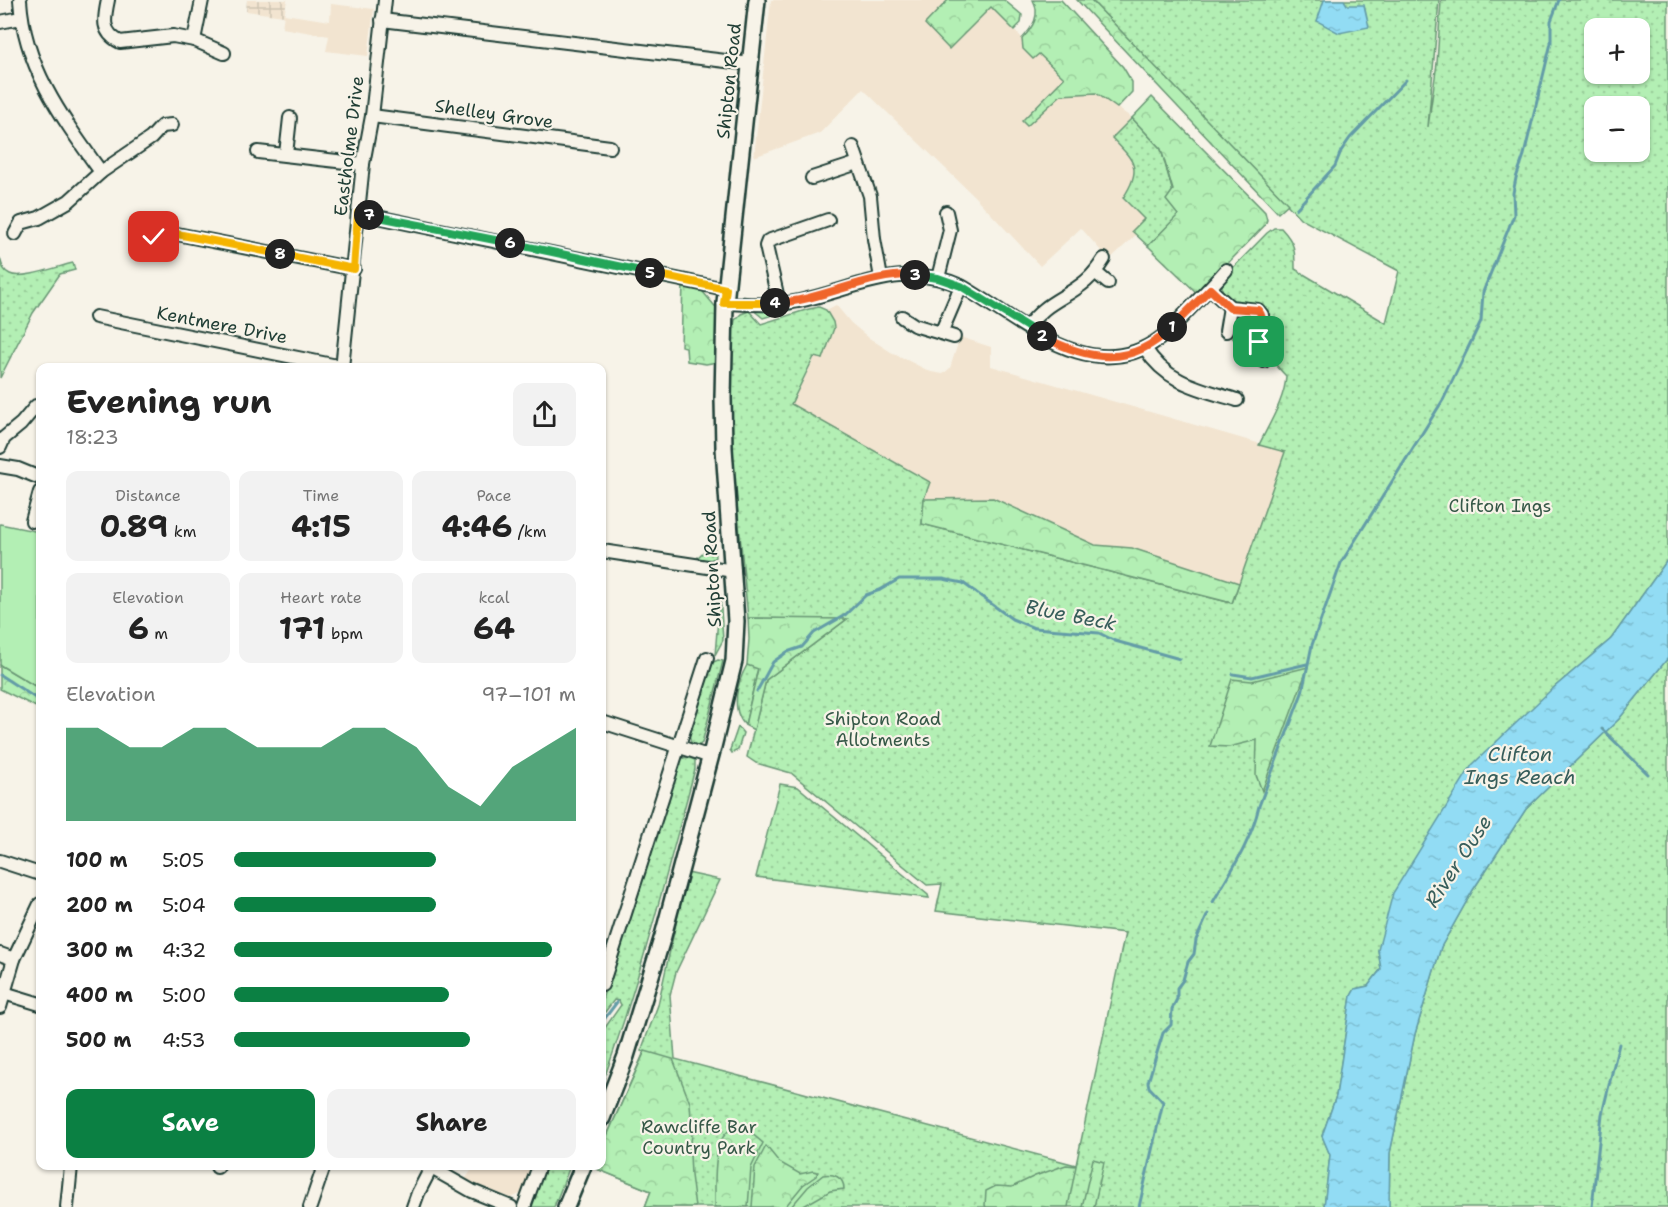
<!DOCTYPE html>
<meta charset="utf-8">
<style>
body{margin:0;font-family:"Shantell Sans",sans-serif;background:#f2f2f2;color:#222;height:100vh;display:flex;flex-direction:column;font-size:22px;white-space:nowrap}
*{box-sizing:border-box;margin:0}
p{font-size:20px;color:#767676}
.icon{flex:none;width:33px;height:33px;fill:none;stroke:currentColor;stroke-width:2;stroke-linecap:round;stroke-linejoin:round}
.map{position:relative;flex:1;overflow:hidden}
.panel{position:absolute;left:36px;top:363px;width:570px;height:807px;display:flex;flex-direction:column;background:#fff;border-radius:12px;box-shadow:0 2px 4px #0004}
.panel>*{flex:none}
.controls{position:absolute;left:1584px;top:18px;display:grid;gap:12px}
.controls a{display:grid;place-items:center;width:66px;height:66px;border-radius:12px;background:#fff;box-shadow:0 2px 4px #0004;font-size:30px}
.pin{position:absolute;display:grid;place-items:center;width:51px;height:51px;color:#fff;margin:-26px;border-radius:12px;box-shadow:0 3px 9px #0006}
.km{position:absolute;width:30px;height:30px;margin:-15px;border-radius:50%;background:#222;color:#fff;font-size:16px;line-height:30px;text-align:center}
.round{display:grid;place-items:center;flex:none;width:63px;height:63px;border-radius:12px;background:#f2f2f2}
.head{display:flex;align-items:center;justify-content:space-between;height:102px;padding:0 30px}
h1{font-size:33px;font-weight:700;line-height:45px}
.metrics{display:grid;grid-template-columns:repeat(3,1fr);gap:9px;height:102px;padding:6px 30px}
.metrics div{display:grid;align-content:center;border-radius:12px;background:#f2f2f2;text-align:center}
.metrics b{font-size:30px;font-weight:700}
.metrics small{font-size:16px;font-weight:400}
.metrics p{font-size:16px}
.chart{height:168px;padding:12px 30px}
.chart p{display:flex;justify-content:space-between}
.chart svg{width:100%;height:108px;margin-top:6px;fill:#0b8043;opacity:.7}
.primary-button{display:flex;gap:12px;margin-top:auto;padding:12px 30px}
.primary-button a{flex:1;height:69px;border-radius:12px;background:#0b8043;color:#fff;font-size:24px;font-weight:700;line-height:69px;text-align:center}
.primary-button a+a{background:#f2f2f2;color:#222}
ul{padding:0 30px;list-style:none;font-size:20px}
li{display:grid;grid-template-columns:96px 72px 1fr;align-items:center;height:45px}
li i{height:15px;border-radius:8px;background:#0b8043}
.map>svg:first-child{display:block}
.built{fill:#f2e4d0}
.industrial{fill:url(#industrial-grid)}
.green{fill:url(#green-dots);stroke:#699674;stroke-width:1.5;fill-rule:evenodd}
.forest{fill:url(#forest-crowns);stroke:#699674;stroke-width:1.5}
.pitch{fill:#b3efb4;stroke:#699674;stroke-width:1.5}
.water{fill:url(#water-ripples);stroke:#649ca7;stroke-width:1.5}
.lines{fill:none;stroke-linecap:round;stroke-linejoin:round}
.stream{stroke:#649ca7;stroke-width:3}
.minor-casing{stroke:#1f3d34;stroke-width:16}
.major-casing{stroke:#1f3d34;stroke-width:20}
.minor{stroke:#f7f3e8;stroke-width:12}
.major{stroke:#f7f3e8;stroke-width:15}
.split-1-casing{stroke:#fff;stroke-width:12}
.split-2-casing{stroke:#fff;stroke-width:12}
.split-3-casing{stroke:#fff;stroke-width:12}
.split-4-casing{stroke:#fff;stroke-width:12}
.split-5-casing{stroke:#fff;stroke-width:12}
.split-6-casing{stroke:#fff;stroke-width:12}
.split-7-casing{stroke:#fff;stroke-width:12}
.split-8-casing{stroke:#fff;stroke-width:12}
.split-9-casing{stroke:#fff;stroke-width:12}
.split-1{stroke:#f0652b;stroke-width:8}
.split-2{stroke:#f0652b;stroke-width:8}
.split-3{stroke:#22a559;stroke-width:8}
.split-4{stroke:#f0652b;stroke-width:8}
.split-5{stroke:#f5b400;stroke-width:8}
.split-6{stroke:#22a559;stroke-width:8}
.split-7{stroke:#22a559;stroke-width:8}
.split-8{stroke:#f5b400;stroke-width:8}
.split-9{stroke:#f5b400;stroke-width:8}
.labels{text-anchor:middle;stroke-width:4.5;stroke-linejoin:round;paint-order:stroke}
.street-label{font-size:18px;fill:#1f3d34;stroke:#f7f3e8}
.park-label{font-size:18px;fill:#355847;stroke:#f7f3e8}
.water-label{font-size:20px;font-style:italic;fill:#365d5a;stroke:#f7f3e8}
</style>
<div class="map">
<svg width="1668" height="1207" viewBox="0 0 1668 1207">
<defs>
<pattern id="industrial-grid" width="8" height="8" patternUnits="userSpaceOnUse" patternTransform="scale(1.5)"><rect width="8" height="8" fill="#f2e4d0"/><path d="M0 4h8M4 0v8" fill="none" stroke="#cfc4b3"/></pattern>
<pattern id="green-dots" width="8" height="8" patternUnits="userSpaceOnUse" patternTransform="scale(1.5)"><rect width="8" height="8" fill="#b3efb4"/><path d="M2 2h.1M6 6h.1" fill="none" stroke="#9ace9b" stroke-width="1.8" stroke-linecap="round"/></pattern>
<pattern id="forest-crowns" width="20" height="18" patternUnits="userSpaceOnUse" patternTransform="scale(1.5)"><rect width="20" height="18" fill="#b3efb4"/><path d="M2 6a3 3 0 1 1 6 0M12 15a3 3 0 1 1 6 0" fill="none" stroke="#9ace9b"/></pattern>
<pattern id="water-ripples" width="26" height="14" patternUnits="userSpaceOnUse" patternTransform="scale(1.5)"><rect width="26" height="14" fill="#92dcf4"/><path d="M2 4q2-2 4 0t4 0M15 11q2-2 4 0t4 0" fill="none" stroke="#7dbed2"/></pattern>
</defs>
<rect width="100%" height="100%" fill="#f7f3e8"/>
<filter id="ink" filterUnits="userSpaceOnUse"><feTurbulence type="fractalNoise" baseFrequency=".0167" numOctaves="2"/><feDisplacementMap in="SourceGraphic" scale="12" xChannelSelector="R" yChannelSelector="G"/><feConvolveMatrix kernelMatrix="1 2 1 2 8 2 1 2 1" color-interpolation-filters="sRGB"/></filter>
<g filter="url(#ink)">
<g class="built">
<polygon points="771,0 996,0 1014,30 1064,78 1096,93 1132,118 1112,138 1129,157 1135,169 1133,183 1124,198 1144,220 1133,231 1136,235 1109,260 1081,228 1040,266 976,198 863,89 820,133 754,157"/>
<polygon points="331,4 374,9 368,56 326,51 329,36 282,28 284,14 330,21"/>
<polygon points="836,305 851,323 869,338 891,352 931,372 943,374 950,368 960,337 991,347 991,366 1285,451 1239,583 1132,548 1095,545 993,498 924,499 929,482 791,404 815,357 823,358 833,322 826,310"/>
<polygon points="474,1166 532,1166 522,1193 511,1198 465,1180"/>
</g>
<polygon class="industrial" points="247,0 287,0 284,16 246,11"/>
<g class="green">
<path d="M1091,0H1439L1428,127L1437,63L1441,0H1668V559L1611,639L1551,690L1378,950L1381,969L1368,986L1355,989L1351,996L1336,1096L1322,1136L1330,1155L1324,1207H645L651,1191L592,1167L593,1166H602V1147L644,1052L641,1051L658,1005L687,873L720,880L676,972L670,995L675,1059L1076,1165L1125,933L936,911L942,884L927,885L791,773L756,763L747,757L766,680L846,620L748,618L730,431V350L735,320L741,314L749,311L761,324L809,309L819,307L826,310L833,322L834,328L823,359L814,357L791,404L930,482L924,499L922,524L1232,603L1285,452L1259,445C1269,424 1285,399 1286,376C1262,351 1263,347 1269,315L1259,305L1232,303L1228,300L1230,298L1222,290V279L1267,233L1274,228H1281C1295,243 1295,249 1295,269L1386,323L1399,271L1301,219ZM1594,28H1640V74H1594ZM1594,106H1640V152H1594Z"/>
<path d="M1132,118L1161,149L1179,215L1148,246L1132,231L1144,219L1123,198C1143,168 1134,161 1112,138Z"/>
<path d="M0,258C2,265 3,271 10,274C22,280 59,266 73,263L75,270L60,274L33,313L0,378Z"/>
<polygon points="803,306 763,318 752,309"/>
<path d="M1251,311L1260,320L1239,344L1228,334C1232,318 1234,313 1251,311Z"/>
<polygon points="714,542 715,557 709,561 696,559"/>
<polygon points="720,594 723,640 715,655"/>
<polygon points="1668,658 1668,1207 1389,1207 1390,1153 1415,1034 1441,947 1473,890 1526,809 1619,719"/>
<polygon points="718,660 723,661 702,743 698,746 691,743 689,735 686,734 709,664"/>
<path d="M747,665L758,668L745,725C730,709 737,683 747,665Z"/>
<polygon points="738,727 743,733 738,750 732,753 730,750"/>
<path d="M687,757L695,760V769C666,875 640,981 602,1084V1032L621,1005L619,1001L614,1000L602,1016V999L680,759Z"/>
<polygon points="780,784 798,787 928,895 929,898 756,877"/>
<polygon points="544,1166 556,1166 564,1169 566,1166 570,1166 554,1207 531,1207"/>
</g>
<g class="forest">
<polygon points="948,0 1004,0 1022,15 1021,23 1014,30 991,7 949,49 925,24"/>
<path d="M1033,0H1061L1123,67L1132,82V92L1117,108L1096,93L1061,95L1027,126L1022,121L1064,78L1039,54L1033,59L1023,49L1022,39C1033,27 1041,15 1033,0Z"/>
<polygon points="1077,0 1091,0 1288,204 1278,213"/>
<polygon points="1152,97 1265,212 1267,220 1265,225 1198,294 1148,246 1178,215 1166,200 1173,190 1161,149 1132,118"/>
<polygon points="683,284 698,286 719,311 717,362 706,364 687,361 686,347 681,346"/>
<polygon points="993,498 1095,545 1132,548 1239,583 1232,603 922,524 924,499"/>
<polygon points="748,618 847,619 766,680 754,730 745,725 758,669 747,665 749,639"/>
<polygon points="0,665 40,689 40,709 0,689"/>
<polygon points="1308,667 1262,791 1256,775 1257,740 1229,747 1210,746 1232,679 1252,681"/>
<polygon points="645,1051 673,1059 690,1103 692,1134 690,1153 691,1175 695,1207 645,1207 651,1191 592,1167 593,1166 602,1166 602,1147"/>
<path d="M739,1127L751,1133L763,1143L751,1168L748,1207H715C716,1188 709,1129 739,1127Z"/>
<polygon points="766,1146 779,1162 800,1174 813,1171 818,1172 816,1176 803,1185 785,1207 752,1207 755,1167"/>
<polygon points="1093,1159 1104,1162 1094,1207 1082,1207"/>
<polygon points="1066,1165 1076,1166 1068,1207 986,1207 985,1205 986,1191 996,1186 1012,1187 1035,1176"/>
<path d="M823,1175C833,1173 844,1177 844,1189L830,1191L802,1207H791L808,1187Z"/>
</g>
<polygon class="pitch" points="0,524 40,532 40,689 0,665"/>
<g class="water">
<polygon points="1324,0 1344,0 1347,5 1364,5 1369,27 1339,33 1317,21"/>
<polygon points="1668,559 1668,658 1619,719 1526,809 1473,890 1441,947 1415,1034 1390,1153 1389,1207 1324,1207 1330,1155 1322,1136 1336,1096 1351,996 1355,989 1368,986 1381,969 1378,950 1393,893 1472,765 1551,690 1611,639"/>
</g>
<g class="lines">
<g class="stream">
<polyline points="1296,209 1335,166 1341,151 1350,138 1406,80"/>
<polyline points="1233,674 1252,677 1307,664"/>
<polyline points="0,675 40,701"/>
<polyline points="757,691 773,662 787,652 802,647 814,633 845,615 866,595 880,590 899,579 943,579 963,583 1012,619 1034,628 1099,633 1115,641 1180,659"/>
<polyline points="1602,729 1648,774"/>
<path d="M1213,902C1231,871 1251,842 1259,806L1302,693L1312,645L1341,563L1443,400L1481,321L1483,292L1514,215L1513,193L1516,178L1524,155L1551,43V21L1559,0"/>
<polyline points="602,1022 617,1002"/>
<polyline points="1139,1207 1163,1102 1149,1087 1148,1082 1163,1033 1171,1025 1172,1009 1177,999 1177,988 1183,980 1188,962 1194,954 1196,940 1208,914"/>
<polyline points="1592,1207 1602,1114 1619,1044"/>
</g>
<defs>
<g id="minor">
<path d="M20,0C24,67 63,119 101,172"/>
<path d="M108,0C104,19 101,32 120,42L173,36L194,40L224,53"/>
<polyline points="382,20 751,64"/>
<polyline points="0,22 21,18"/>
<polyline points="194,40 202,0"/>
<polyline points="372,116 610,147"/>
<polyline points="853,147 870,196 874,239 881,278"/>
<polyline points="258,152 363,164"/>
<polyline points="286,154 290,118"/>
<polyline points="812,178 858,163"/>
<polyline points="358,213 725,289"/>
<polyline points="15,234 21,223 39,218 69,201 101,172 151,138 162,126 172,125"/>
<polyline points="154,237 177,234 354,269"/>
<polyline points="1095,272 1108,283"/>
<polyline points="938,278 950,230 946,212"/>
<path d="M1210,289L1230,307L1258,310L1262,315C1263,323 1263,347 1251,344C1245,342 1246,341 1244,336L1249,329L1260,328"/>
<path d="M725,303C749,304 775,306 799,301C856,289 902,260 961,286C1020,319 1090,389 1159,339C1168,333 1175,324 1182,317C1197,301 1212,286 1226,270"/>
<polyline points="779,303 766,246 768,241 828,220"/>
<polyline points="96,317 342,367"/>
<polyline points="902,317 914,325 954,337"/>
<path d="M1027,327C1047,301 1063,300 1086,281C1093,275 1099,267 1104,259"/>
<polyline points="1226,331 1230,307"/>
<polyline points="941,333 961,286"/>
<polyline points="1256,344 1264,361"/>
<path d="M1145,348C1166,383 1200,389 1237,400"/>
<polyline points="342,368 363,164 372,116 385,0"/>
<polyline points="0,447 4,438 21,424 36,406 40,407"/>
<polyline points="0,466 18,469 40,478"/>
<polyline points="32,521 40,492"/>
<polyline points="602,551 734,571"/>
<polyline points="602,722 711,757"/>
<polyline points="0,861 40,874"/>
<polyline points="0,954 14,959"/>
<polyline points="602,985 707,658"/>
<polyline points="4,993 40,1004"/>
<polyline points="0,1007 14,959 40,904"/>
<polyline points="428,1166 472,1191 511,1207"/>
<polyline points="217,1167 218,1166"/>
<polyline points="67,1207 71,1166"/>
<polyline points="310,1207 324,1166"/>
<polyline points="413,1207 418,1193 431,1168"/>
<polyline points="524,1207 539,1166"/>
</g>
<g id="major">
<polyline points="602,1118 626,1056 663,936 712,751 734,661 736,621 724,448 723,398 725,303 757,0"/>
<polyline points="566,1207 583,1166"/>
</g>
</defs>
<use href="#minor" class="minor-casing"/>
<use href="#major" class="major-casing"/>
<use href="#minor" class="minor"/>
<use href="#major" class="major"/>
</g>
</g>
<g class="lines" filter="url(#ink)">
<defs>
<path id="split-1" d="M1172,327L1210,289L1230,308L1258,310C1264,317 1261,320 1260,328C1260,334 1262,336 1259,342"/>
<path id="split-2" d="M1042,336C1089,361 1132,368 1172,327"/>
<polyline id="split-3" points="915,275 938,278 961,286 1042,336"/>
<path id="split-4" d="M775,303C823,301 867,273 915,275"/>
<polyline id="split-5" points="650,273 726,289 724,303 775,303"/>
<polyline id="split-6" points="510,243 650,273"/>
<polyline id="split-7" points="369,215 510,243"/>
<polyline id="split-8" points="280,254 354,269 358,213 369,215"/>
<polyline id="split-9" points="154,237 177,234 280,254"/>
</defs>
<use href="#split-1" class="split-1-casing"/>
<use href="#split-2" class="split-2-casing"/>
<use href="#split-3" class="split-3-casing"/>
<use href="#split-4" class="split-4-casing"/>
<use href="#split-5" class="split-5-casing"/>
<use href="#split-6" class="split-6-casing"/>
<use href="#split-7" class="split-7-casing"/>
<use href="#split-8" class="split-8-casing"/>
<use href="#split-9" class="split-9-casing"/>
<use href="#split-1" class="split-1"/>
<use href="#split-2" class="split-2"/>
<use href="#split-3" class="split-3"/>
<use href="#split-4" class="split-4"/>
<use href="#split-5" class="split-5"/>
<use href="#split-6" class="split-6"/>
<use href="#split-7" class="split-7"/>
<use href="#split-8" class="split-8"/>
<use href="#split-9" class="split-9"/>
</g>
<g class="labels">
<g class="street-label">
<text transform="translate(729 81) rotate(-84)" y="6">Shipton Road</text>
<text transform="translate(494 114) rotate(8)" y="6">Shelley Grove</text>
<text transform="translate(349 146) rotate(-83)" y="6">Eastholme Drive</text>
<text transform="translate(222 325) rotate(11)" y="6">Kentmere Drive</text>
<text transform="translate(712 569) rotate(-93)" y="6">Shipton Road</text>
</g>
<g class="park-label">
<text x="1500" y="512">Clifton Ings</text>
<text x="883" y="725">Shipton Road<tspan x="883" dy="21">Allotments</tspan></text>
<text x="699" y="1133">Rawcliffe Bar<tspan x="699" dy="21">Country Park</tspan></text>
</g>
<g class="water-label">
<text transform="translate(1071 615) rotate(11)" y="7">Blue Beck</text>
<text x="1520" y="761">Clifton<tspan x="1520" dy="23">Ings Reach</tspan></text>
<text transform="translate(1458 861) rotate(-57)" y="7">River Ouse</text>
</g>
</g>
</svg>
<div class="controls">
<a>+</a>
<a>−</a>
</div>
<div class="pin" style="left:1259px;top:342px;background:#1e9e55"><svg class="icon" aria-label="arrive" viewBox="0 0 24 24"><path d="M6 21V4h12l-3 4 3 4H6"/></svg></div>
<div class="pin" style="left:154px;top:237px;background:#d93025"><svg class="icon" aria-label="check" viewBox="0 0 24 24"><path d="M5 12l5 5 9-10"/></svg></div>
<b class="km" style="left:1172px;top:327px">1</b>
<b class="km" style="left:1042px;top:336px">2</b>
<b class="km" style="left:915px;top:275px">3</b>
<b class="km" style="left:775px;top:303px">4</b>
<b class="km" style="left:650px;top:273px">5</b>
<b class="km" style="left:510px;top:243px">6</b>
<b class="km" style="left:369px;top:215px">7</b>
<b class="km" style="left:280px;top:254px">8</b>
<section class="panel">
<div class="head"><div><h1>Evening run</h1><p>18:23</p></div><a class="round"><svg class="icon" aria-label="share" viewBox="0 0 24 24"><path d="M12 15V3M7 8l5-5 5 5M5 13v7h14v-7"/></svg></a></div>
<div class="metrics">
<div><p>Distance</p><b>0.89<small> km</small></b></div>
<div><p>Time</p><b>4:15</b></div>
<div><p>Pace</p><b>4:46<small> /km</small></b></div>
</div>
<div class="metrics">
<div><p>Elevation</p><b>6<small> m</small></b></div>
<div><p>Heart rate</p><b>171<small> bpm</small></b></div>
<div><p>kcal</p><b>64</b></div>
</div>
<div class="chart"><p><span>Elevation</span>97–101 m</p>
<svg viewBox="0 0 160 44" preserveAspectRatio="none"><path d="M0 44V6L10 6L20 14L30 14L40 6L50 6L60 14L70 14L80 14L90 6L100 6L110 14L120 30L130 38L140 22L150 14L160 6V44z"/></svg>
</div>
<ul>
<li><b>100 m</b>5:05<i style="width:59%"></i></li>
<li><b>200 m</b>5:04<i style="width:59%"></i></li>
<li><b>300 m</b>4:32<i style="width:93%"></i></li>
<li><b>400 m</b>5:00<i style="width:63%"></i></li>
<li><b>500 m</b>4:53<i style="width:69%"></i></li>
</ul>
<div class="primary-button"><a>Save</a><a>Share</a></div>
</section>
</div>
